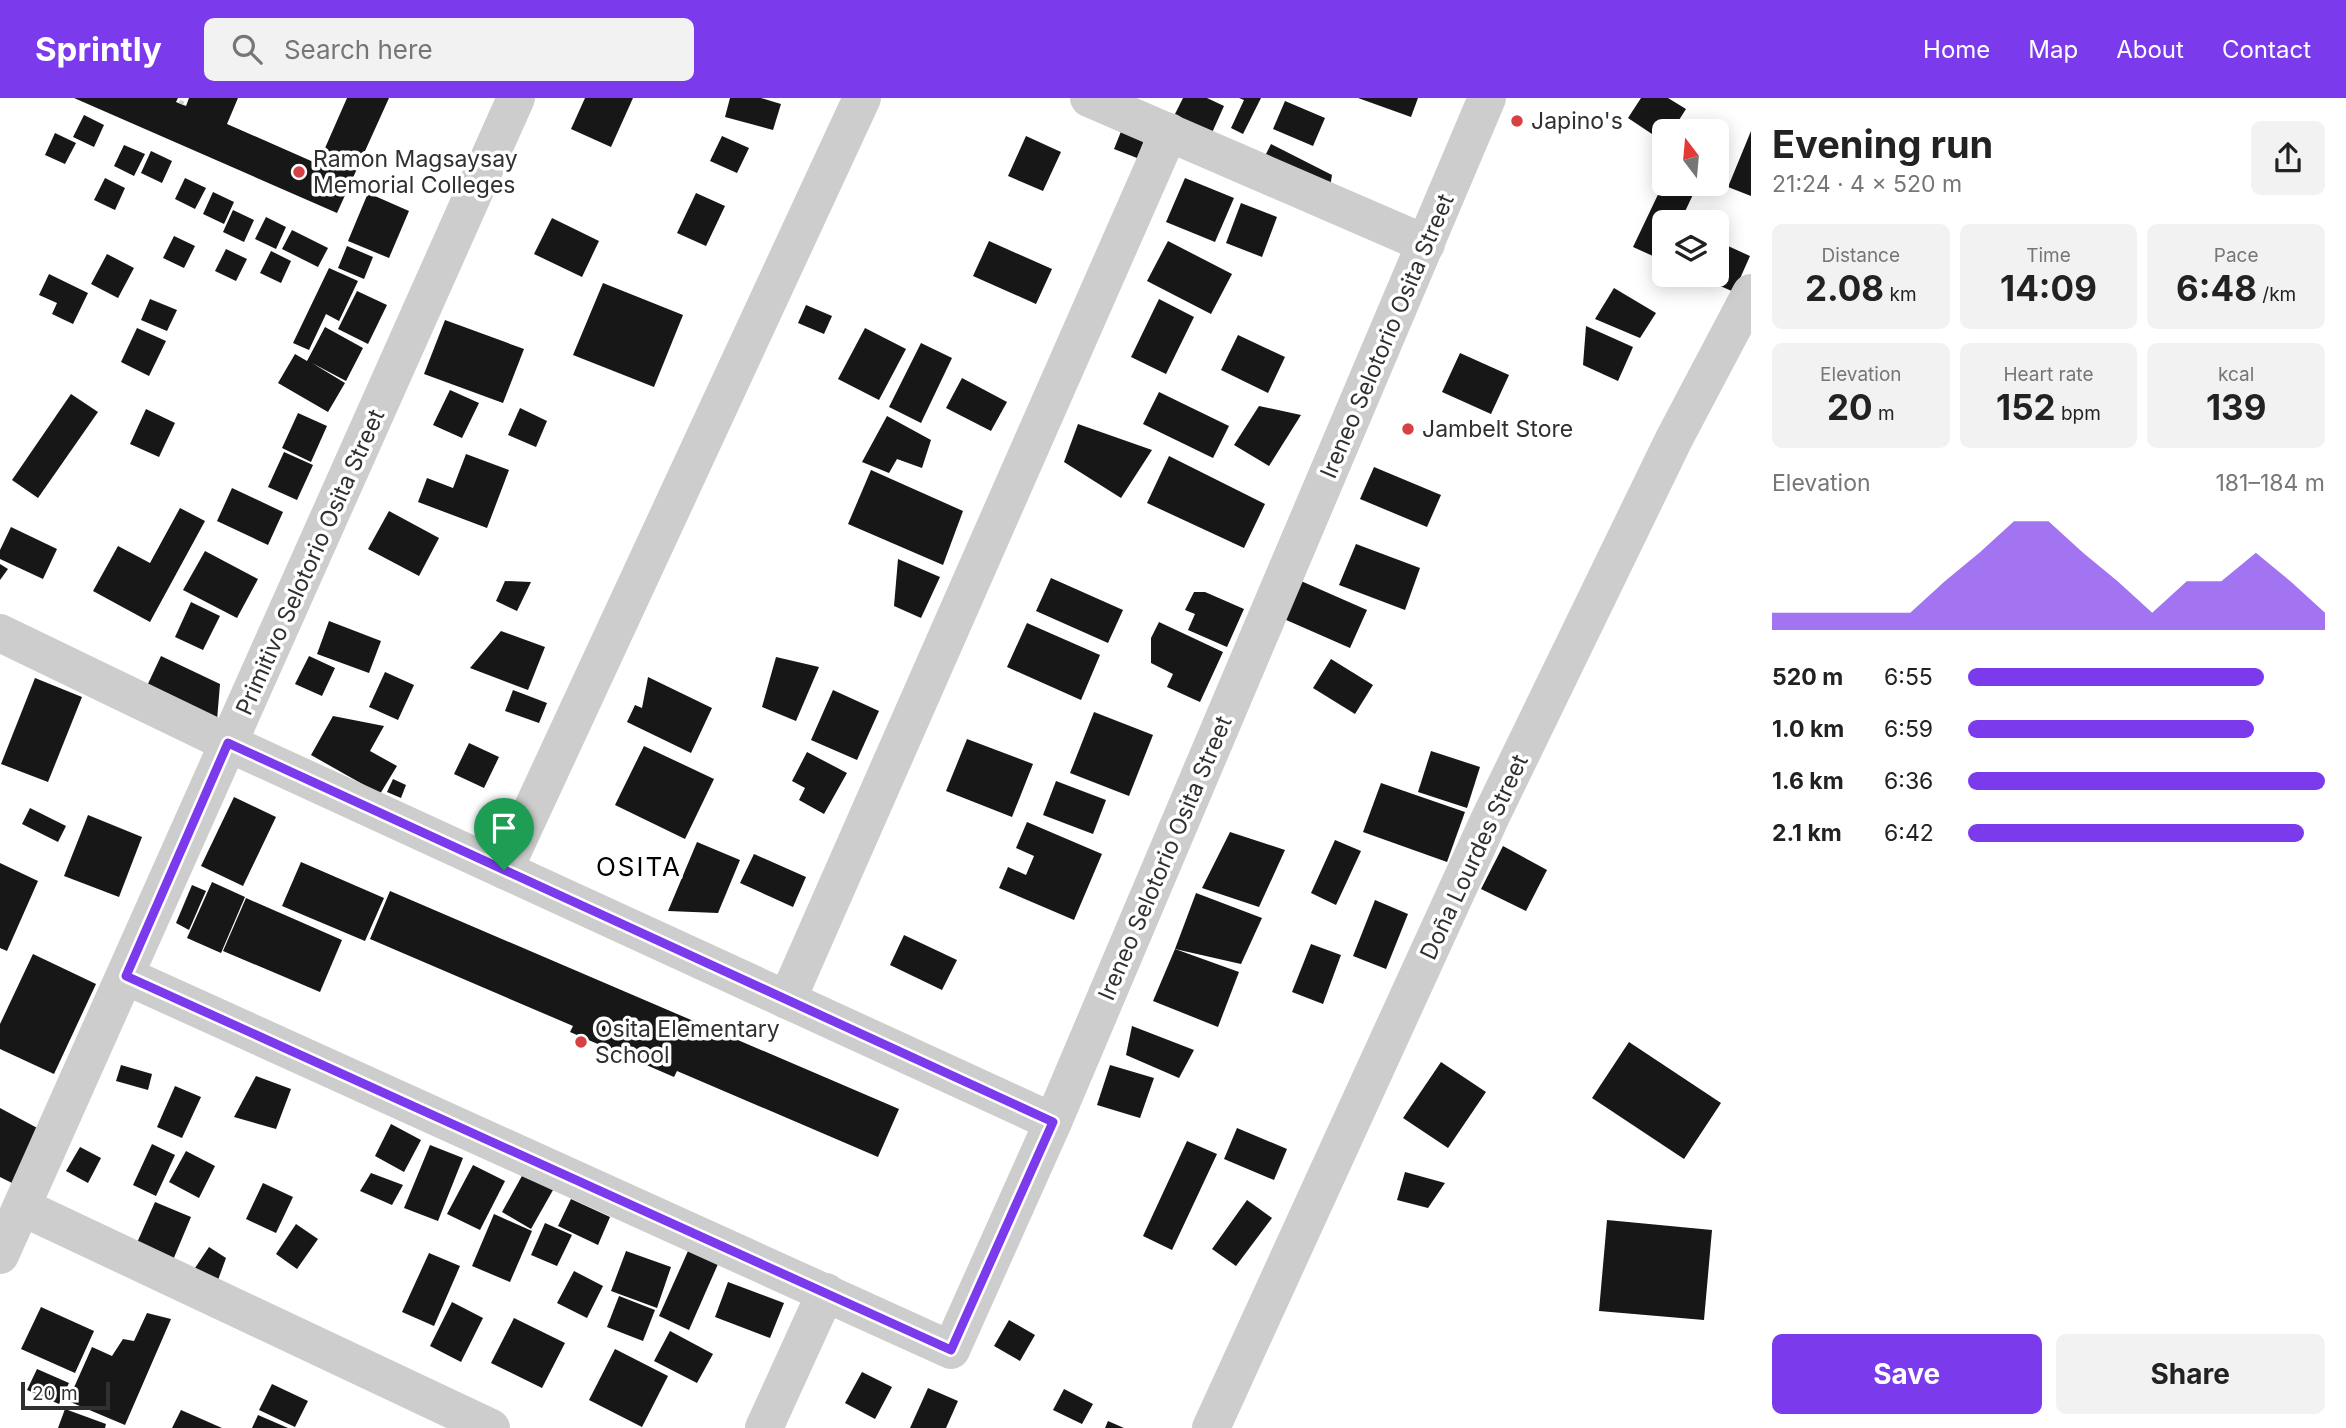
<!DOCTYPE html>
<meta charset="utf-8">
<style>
body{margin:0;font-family:Inter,sans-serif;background:#f2f2f2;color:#222;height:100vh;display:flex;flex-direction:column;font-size:26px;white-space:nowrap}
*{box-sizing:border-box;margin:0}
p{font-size:23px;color:#767676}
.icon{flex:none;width:38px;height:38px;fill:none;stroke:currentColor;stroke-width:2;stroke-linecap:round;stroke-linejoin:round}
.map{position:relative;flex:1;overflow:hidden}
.side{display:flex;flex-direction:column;background:#fff;width:595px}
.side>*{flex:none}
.needle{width:46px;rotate:344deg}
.buttons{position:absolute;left:1652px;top:21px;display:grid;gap:14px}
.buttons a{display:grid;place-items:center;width:77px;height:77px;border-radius:10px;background:#fff;box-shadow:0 4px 18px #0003;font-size:35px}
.scale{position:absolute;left:21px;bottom:18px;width:89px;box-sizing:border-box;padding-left:7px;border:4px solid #303030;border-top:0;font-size:19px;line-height:24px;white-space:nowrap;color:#303030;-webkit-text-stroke:5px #fff;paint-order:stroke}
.pin{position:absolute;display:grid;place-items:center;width:60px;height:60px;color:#fff;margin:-72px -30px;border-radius:50% 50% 50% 0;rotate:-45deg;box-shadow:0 0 7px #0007}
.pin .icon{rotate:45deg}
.round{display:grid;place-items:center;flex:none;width:74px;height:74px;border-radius:10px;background:#f2f2f2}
.summary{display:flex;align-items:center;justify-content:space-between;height:119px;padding:0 21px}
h1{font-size:38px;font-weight:700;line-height:52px}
.figures{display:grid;grid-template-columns:repeat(3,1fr);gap:10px;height:119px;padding:7px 21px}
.figures div{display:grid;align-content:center;border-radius:10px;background:#f2f2f2;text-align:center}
.figures b{font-size:35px;font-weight:700}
.figures small{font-size:19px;font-weight:400}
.figures p{font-size:19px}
.chart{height:196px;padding:14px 21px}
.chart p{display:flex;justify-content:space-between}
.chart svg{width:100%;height:126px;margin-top:7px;fill:#7c3aed;opacity:.7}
.button{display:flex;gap:14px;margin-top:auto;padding:14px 21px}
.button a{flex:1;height:80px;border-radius:10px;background:#7c3aed;color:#fff;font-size:28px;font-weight:700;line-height:80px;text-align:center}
.button a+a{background:#f2f2f2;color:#222}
ul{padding:0 21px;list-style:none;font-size:23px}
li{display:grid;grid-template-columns:112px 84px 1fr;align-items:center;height:52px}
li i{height:18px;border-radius:9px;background:#7c3aed}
header{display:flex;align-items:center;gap:42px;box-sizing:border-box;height:98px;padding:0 35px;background:#7c3aed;color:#fff}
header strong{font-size:33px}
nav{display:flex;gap:38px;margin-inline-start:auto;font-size:24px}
.search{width:490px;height:63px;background:#f2f2f2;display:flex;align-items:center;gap:18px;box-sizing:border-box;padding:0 24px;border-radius:10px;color:#767676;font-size:26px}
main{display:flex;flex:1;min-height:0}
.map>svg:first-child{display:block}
.building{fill:#171717}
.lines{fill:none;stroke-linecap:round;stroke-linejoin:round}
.path{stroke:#cacaca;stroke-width:4.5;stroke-dasharray:3.5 3.5;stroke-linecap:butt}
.minor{stroke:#cdcdcd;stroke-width:38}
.route-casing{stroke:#fff;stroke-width:14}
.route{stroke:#7c3aed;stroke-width:9}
.poi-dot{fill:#d74144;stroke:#fff;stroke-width:2.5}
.labels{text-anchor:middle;stroke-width:7;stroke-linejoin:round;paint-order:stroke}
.poi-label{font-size:23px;fill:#303030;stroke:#fff;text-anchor:start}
.street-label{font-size:23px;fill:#303030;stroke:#fff}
.quarter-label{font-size:26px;letter-spacing:2px;fill:#000;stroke:#fff}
</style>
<header>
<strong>Sprintly</strong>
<div class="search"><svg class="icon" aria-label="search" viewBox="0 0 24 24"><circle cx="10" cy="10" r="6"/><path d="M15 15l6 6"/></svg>Search here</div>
<nav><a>Home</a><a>Map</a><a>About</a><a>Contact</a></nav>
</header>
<main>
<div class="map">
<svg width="1751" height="1330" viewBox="0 0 1751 1330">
<rect width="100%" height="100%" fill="#fff"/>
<g class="building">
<polygon points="74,0 178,0 176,4 186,8 189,0 238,0 227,26 318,66 347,0 389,0 337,115"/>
<polygon points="585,0 633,0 611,49 571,31"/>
<polygon points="730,0 761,0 781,6 773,32 725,19"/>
<polygon points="1183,0 1207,0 1224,8 1211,37 1173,20"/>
<polygon points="1239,0 1261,0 1243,36 1231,30 1244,2"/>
<polygon points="1358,0 1418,0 1411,19"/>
<polygon points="1641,0 1668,0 1686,11 1672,33 1664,33 1664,44 1628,20"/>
<polygon points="1285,3 1325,20 1313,48 1273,31"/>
<polygon points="84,17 104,27 94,49 73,39"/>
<polygon points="1122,31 1145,40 1137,60 1114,51"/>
<polygon points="1751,33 1751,98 1728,89"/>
<polygon points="55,35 76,45 65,66 45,57"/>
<polygon points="722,38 749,50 737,75 710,63"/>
<polygon points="1026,38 1061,54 1043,93 1008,78"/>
<polygon points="1271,46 1332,77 1329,95 1263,62"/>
<polygon points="124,47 145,56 134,78 114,68"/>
<polygon points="151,53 172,63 162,85 141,75"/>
<polygon points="105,80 125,90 115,112 94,102"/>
<polygon points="185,80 206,90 195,111 175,101"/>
<polygon points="1185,80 1234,100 1215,144 1166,124"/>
<polygon points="1663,86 1698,86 1680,124 1664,124 1664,163 1633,149"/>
<polygon points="213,94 234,104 224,126 203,116"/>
<polygon points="368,95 409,113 389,160 348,143"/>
<polygon points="696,95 725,108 706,148 677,135"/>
<polygon points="1241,105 1277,119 1262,159 1226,145"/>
<polygon points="233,112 254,122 244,144 223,134"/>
<polygon points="266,119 286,129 276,151 255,141"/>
<polygon points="552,120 599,143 582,179 534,156"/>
<polygon points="292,132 328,150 318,169 282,151"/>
<polygon points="174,138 195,148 184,170 163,160"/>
<polygon points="989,143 1052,171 1036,206 973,178"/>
<polygon points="1168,143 1232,176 1211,216 1147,183"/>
<polygon points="1717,143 1750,158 1734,194 1695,177 1717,177"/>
<polygon points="347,148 373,159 364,181 338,170"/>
<polygon points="226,151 247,161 236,183 215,173"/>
<polygon points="271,153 291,163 281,185 260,175"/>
<polygon points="107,156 134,170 118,200 91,186"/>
<polygon points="329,170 358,183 339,223 326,216 309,252 293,245"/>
<polygon points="49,176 88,195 73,226 52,216 57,205 39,197"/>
<polygon points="603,185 683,217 654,289 573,257"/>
<polygon points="1614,190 1656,215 1640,240 1595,221"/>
<polygon points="357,193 387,207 368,246 338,231"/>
<polygon points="150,201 177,212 167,233 141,222"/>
<polygon points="1159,201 1194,219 1166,276 1131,259"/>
<polygon points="806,207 832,218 824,236 798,225"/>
<polygon points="445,222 524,251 503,305 424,276"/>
<polygon points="1586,228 1633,249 1618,283 1583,267"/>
<polygon points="325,229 363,250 346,283 312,265 345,285 328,314 278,285 295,256 307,263"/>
<polygon points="137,230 166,243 149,278 121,264"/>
<polygon points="865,230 906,251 879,302 838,281"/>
<polygon points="1238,237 1285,259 1268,295 1221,272"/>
<polygon points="921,245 952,260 921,325 889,309"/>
<polygon points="1460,255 1509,277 1491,316 1442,294"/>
<polygon points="962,280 1007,304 991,333 946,310"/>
<polygon points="450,292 479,305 462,340 433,327"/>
<polygon points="1159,294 1229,328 1213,360 1143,326"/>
<polygon points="71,296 98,314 38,400 12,382"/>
<polygon points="1259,308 1301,317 1269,368 1234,347"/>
<polygon points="520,310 547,323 536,349 508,337"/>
<polygon points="146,311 175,325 159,359 130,346"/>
<polygon points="298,315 327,328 311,364 282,350"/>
<polygon points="887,318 931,342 922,370 897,361 889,375 862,364"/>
<polygon points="1078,326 1152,352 1121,400 1064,364"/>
<polygon points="284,354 313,367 297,402 268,389"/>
<polygon points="466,356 509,372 487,430 418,404 427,380 453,390"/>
<polygon points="1169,358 1265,406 1244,450 1147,405"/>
<polygon points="1374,369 1441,397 1427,429 1360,401"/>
<polygon points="871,372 963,413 943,467 848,426"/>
<polygon points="232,390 283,414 268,447 217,423"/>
<polygon points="180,410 205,423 150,524 93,493 118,448 150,465"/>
<polygon points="389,413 439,440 419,478 368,451"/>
<polygon points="11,429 57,451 43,481 0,461 0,452"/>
<polygon points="1356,446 1420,470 1405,512 1339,487"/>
<polygon points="205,453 258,481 237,520 183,492"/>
<polygon points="898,461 940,479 921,520 894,508"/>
<polygon points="0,466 8,471 0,482"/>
<polygon points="1051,480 1123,512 1108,545 1036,513"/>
<polygon points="505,483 531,484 517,513 496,503"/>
<polygon points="1301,483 1367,512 1350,550 1284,521"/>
<polygon points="1194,494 1205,494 1244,511 1227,549 1188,532 1195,516 1185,512"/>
<polygon points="191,504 220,518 203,552 175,539"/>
<polygon points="329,523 381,543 369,575 317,556"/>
<polygon points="1159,524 1223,554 1200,604 1167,589 1173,576 1151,565 1151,540"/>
<polygon points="1027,525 1100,557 1081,602 1007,569"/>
<polygon points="501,533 545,549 528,592 470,570"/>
<polygon points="161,558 220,586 217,622 146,590"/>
<polygon points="309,558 335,570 322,598 295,586"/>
<polygon points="776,559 819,569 796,623 762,609"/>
<polygon points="1331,561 1373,587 1355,616 1313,590"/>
<polygon points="385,574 414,587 398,622 369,609"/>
<polygon points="648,579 712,610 691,655 627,624 635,607 642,610"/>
<polygon points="35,580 82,599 48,684 1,666"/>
<polygon points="513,592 547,605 539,625 505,613"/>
<polygon points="833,592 879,613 857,662 811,642"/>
<polygon points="1094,614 1153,637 1129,698 1070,675"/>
<polygon points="333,618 384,628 370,653 397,668 380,696 311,657"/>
<polygon points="967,641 1033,666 1012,719 946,693"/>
<polygon points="469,645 499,659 484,690 454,676"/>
<polygon points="644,648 714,681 685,741 615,707"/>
<polygon points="1431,653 1480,669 1467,710 1418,694"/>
<polygon points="807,654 847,675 824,716 799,702 805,690 792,683"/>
<polygon points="393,681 406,687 401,700 387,694"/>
<polygon points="1056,683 1106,702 1093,736 1043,717"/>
<polygon points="1381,685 1465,714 1447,764 1363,734"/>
<polygon points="234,699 276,719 243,788 201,768"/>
<polygon points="30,710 66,728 58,744 22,726"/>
<polygon points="88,717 142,739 119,799 64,778"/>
<polygon points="1027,724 1102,756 1074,822 999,790 1008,769 1026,777 1034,758 1016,750"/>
<polygon points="1230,734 1285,752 1259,809 1202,790"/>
<polygon points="1335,742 1361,753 1336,807 1311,795"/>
<polygon points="697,744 740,762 718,815 668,813"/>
<polygon points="1503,748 1547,772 1526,813 1481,791"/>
<polygon points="754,756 806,779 793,809 740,785"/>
<polygon points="301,764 384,800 365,843 282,808"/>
<polygon points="0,765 38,783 7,853 0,850"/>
<polygon points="212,784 245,799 221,855 187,840"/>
<polygon points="192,787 206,793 189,832 176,825"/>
<polygon points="390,793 899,1011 878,1059 677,973 674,979 570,934 573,928 370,841"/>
<polygon points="1196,795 1262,820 1241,866 1175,851"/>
<polygon points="246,800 342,842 320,894 223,853"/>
<polygon points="1375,802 1408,816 1386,871 1353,858"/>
<polygon points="904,837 957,862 942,892 890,867"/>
<polygon points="1311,846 1341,857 1323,906 1292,894"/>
<polygon points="1175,851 1239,874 1218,929 1153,903"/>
<polygon points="33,856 96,886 54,976 0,951 0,926"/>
<polygon points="1132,928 1194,952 1179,980 1126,957"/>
<polygon points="1629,944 1721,1005 1684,1061 1592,1000"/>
<polygon points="1441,964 1486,994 1448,1050 1403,1020"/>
<polygon points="121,967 152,976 148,992 116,983"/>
<polygon points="1110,967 1154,980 1140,1020 1097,1007"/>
<polygon points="256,978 291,991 276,1031 234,1019"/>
<polygon points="175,988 201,999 182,1040 157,1029"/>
<polygon points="0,1010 41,1032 12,1085 0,1079"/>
<polygon points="391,1026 421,1042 404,1074 375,1058"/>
<polygon points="1237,1030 1287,1051 1274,1082 1224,1061"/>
<polygon points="1187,1043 1217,1056 1172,1152 1143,1138"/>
<polygon points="152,1046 175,1057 156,1098 133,1087"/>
<polygon points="430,1047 463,1060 438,1123 404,1110"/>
<polygon points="80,1049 101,1060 88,1085 66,1073"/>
<polygon points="186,1053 215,1068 199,1100 169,1084"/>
<polygon points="473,1067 505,1083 480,1132 447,1116"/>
<polygon points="1405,1074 1445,1085 1428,1110 1397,1102"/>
<polygon points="371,1075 403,1087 392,1107 360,1093"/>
<polygon points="523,1076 553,1092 531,1131 502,1114"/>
<polygon points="263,1085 293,1099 276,1135 246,1121"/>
<polygon points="571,1101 610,1119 598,1147 558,1128"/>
<polygon points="1247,1102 1272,1120 1236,1168 1212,1151"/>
<polygon points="155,1104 191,1119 173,1162 136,1147"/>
<polygon points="494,1116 532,1133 510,1184 472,1168"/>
<polygon points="1607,1122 1712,1132 1704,1222 1599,1213"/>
<polygon points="545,1125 572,1137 557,1168 531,1157"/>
<polygon points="296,1126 318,1141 297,1171 276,1156"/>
<polygon points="209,1149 226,1160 218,1182 195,1170"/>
<polygon points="626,1153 671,1169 657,1210 611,1193"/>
<polygon points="688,1153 718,1166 689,1232 659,1218"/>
<polygon points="429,1155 460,1168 434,1228 402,1214"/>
<polygon points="574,1173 603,1188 587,1220 557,1205"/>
<polygon points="728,1184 784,1205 770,1240 715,1219"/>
<polygon points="619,1198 655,1212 643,1243 607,1229"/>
<polygon points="452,1204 483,1220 461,1264 430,1248"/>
<polygon points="41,1209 94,1233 75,1275 21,1251"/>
<polygon points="147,1215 171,1221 125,1327 68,1303 92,1249 112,1258 123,1241 134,1243"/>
<polygon points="514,1220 565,1245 542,1290 491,1265"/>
<polygon points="1009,1222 1035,1237 1020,1263 994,1248"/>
<polygon points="670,1233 713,1256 697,1285 654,1263"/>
<polygon points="615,1251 668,1278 642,1329 589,1302"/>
<polygon points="37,1271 69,1285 59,1306 27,1292"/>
<polygon points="862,1274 892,1289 875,1321 845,1305"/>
<polygon points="272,1286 308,1303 295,1329 259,1312"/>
<polygon points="928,1290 958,1303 946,1330 910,1330"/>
<polygon points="1064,1291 1093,1306 1082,1326 1053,1312"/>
<polygon points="65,1311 106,1326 105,1330 58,1330"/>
<polygon points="181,1312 222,1330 172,1330"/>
<polygon points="258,1317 288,1330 252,1330"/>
<polygon points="1108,1323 1124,1330 1105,1330"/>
</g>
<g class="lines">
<polyline class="path" points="181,6 183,0"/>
<g class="minor">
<polyline points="1089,0 1426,146"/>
<polyline points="0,535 228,645 1053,1024"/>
<polyline points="504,772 862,0"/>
<polyline points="126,878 951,1252 1053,1024 1487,0"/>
<polyline points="787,902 1169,34"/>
<polyline points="22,1109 491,1330"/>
<polyline points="0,1157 516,0"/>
<polyline points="764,1330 826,1194"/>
<polyline points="1211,1330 1491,718 1674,341 1751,195"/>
</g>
</g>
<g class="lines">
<defs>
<polygon id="route" points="228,645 1053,1024 951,1252 126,878"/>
</defs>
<use href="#route" class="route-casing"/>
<use href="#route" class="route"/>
</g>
<g class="poi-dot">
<circle cx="1517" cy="23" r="7"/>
<circle cx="299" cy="74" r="7"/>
<circle cx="1408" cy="331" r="7"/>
<circle cx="581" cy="944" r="7"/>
</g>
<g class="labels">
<g class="poi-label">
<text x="1531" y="31">Japino's</text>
<text x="313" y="69">Ramon Magsaysay<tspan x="313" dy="26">Memorial Colleges</tspan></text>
<text x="1422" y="339">Jambelt Store</text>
<text x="595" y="939">Osita Elementary<tspan x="595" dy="26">School</tspan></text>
</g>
<g class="street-label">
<text transform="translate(1387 238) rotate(-67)" y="8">Ireneo Selotorio Osita Street</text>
<text transform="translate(310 464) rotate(-66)" y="8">Primitivo Selotorio Osita Street</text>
<text transform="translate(1474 759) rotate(-65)" y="8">Doña Lourdes Street</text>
<text transform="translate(1165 760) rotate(-67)" y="8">Ireneo Selotorio Osita Street</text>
</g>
<g class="quarter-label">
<text x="639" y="778">OSITA</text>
</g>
</g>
</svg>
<div class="buttons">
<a><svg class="needle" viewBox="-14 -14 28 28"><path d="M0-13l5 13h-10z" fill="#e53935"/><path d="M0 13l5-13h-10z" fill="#767676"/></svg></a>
<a><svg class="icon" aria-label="layers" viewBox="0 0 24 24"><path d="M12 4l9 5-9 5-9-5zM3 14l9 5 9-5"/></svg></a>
</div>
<div class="scale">20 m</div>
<div class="pin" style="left:504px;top:772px;background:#1e9e55"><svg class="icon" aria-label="arrive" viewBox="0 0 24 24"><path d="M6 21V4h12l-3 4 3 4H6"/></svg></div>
</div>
<section class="side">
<div class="summary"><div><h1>Evening run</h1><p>21:24 · 4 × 520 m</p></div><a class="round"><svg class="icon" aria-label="share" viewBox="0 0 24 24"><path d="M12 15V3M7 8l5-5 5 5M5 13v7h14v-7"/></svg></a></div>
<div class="figures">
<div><p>Distance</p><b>2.08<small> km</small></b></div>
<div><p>Time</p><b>14:09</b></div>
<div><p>Pace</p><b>6:48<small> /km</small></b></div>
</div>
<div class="figures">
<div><p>Elevation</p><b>20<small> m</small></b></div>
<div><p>Heart rate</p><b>152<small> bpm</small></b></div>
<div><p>kcal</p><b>139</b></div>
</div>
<div class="chart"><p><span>Elevation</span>181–184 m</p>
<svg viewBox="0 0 160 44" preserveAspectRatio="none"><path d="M0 44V38L10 38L20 38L30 38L40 38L50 27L60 17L70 6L80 6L90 17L100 27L110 38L120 27L130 27L140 17L150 27L160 38V44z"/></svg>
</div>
<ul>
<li><b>520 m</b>6:55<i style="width:83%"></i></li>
<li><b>1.0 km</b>6:59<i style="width:80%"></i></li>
<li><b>1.6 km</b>6:36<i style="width:100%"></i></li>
<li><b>2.1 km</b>6:42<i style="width:94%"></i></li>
</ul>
<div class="button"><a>Save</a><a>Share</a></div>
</section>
</main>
